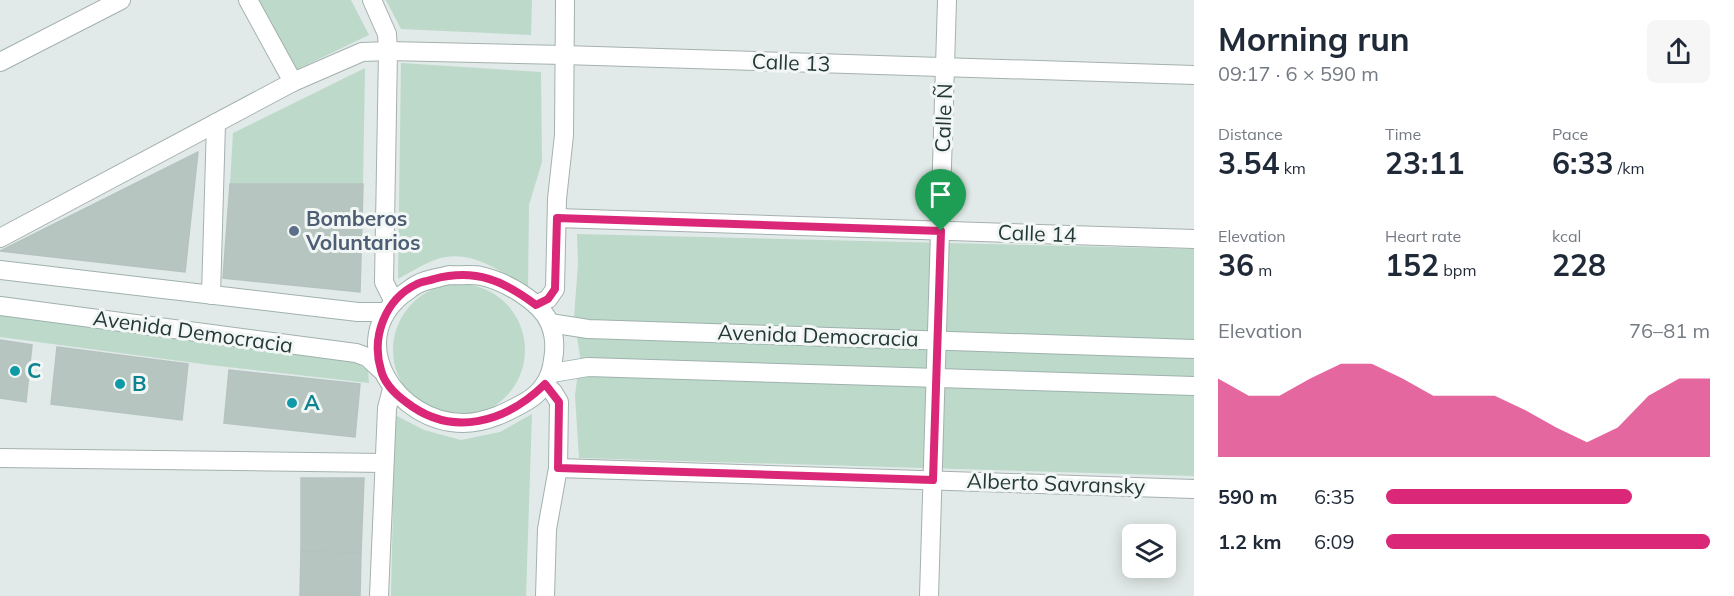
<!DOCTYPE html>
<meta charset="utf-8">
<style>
body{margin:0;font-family:Mulish,sans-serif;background:#f6f6f7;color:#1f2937;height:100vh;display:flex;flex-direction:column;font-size:22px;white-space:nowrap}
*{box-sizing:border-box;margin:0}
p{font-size:20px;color:#747a83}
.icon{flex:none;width:33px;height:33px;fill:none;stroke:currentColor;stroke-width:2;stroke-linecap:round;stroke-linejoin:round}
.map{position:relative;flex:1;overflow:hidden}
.side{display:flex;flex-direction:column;background:#fff;width:540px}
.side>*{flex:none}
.controls{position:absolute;left:1122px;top:524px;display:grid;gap:12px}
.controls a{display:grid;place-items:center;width:54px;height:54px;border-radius:9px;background:#fff;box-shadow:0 3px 15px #0003;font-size:30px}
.pin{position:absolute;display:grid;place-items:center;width:51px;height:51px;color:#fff;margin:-62px -26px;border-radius:50% 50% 50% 0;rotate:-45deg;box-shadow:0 0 6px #0007}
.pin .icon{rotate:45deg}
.round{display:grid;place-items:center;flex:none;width:63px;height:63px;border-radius:9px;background:#f6f6f7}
.head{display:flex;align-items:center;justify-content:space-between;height:102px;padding:0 24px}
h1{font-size:33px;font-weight:700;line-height:45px}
.metrics{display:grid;grid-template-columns:repeat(3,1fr);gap:9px;height:102px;padding:6px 24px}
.metrics div{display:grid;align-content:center}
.metrics b{font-size:30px;font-weight:700}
.metrics small{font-size:16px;font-weight:400}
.metrics p{font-size:16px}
.chart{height:168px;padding:12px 24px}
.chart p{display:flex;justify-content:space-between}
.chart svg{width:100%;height:108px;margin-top:6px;fill:#db2777;opacity:.7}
ul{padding:0 24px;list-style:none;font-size:20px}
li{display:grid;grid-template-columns:96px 72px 1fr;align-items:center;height:45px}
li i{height:15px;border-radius:8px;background:#db2777}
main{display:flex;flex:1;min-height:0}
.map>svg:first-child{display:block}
.green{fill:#bcd9ca}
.building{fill:#b7c5c1;stroke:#b5c3c0;stroke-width:1.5}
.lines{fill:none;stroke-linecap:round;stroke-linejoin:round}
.minor-casing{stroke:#a5b1af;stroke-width:20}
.tertiary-casing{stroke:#a5b1af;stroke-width:20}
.secondary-casing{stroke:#9fb2ae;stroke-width:20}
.minor{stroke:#fff;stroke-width:18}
.tertiary{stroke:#fff;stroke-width:18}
.secondary{stroke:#fff;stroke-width:18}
.route-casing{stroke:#fff;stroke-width:12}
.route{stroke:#db2777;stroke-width:8}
.service-dot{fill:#5c6f8a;stroke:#f2f7f5;stroke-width:2}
.culture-dot{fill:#0f9aa8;stroke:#f2f7f5;stroke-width:2}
.labels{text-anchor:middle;stroke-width:6;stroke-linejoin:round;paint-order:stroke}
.street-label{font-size:21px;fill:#243937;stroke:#f2f7f5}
.service-label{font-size:21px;font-weight:bold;fill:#4e5e75;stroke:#f2f7f5;text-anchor:start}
.culture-label{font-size:21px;font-weight:bold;fill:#0d838f;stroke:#f2f7f5;text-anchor:start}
</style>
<main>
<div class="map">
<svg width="1194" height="596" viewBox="0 0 1194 596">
<rect width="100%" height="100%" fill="#e1eae8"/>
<g class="green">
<polygon points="259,0 351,0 369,35 296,70"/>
<polygon points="386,0 532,0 531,35 401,29"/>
<path d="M401,63L541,72L542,162L529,205L528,289C498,270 469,246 432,261C420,266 409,273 398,279Z"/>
<polygon points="365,68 363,184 230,184 233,133"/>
<polygon points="577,234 1194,249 1194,476 579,458 575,395 580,356 574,317 578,265"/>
<circle cx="459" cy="350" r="66"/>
<polygon points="0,315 353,360 368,371 369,383 210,365 0,337"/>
<polygon points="532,414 526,596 391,596 395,415 424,430 461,440 500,432"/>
</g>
<g class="building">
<polygon points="198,152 185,272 0,251"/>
<polygon points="230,184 363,184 360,292 223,278"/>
<polygon points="0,340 32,345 26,402 0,398"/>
<polygon points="57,347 188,364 182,420 51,404"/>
<polygon points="229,370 360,384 355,437 224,423"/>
<polygon points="301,478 364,478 361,553 301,551"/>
<polygon points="301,551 361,553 360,596 300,596"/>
</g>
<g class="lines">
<defs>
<g id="minor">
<polyline points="564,55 1194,75"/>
<polyline points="0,62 121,0"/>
<polyline points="293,82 362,52 388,51 387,34 372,0"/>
<polyline points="557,218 1194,239"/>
<polyline points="0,238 293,82 248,0"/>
<polyline points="211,295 216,123"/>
<polyline points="0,458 384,463"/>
<polyline points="558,468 1194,489"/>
<polyline points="379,596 387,408 392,389"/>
<polyline points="545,596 547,529 558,468 559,402 553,392 545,384"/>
<polyline points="929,596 947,0"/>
</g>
<g id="tertiary">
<polyline points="394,302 384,282 388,51 564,55"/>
<polyline points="536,305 548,299 555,289 557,199 564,135 565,0"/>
</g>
<g id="secondary">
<polyline points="0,270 358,312 386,312"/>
<path d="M449,275C459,276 471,274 481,276C504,281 541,301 550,324C555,336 555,349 553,360C551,378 542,392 527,401C508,412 486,423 463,423C397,423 343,342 403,294C408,291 413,286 418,284C427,279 439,278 449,275Z"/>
<polyline points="0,306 356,353 367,357 381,370"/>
<polyline points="550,323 588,329 1194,349"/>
<polyline points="552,373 588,367 1194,386"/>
</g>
</defs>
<use href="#minor" class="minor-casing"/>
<use href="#tertiary" class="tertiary-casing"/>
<use href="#secondary" class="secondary-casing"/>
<use href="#minor" class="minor"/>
<use href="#tertiary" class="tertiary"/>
<use href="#secondary" class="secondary"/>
</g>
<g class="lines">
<defs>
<path id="route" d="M557,218L941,231L933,480L558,468L559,402L545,384C505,423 452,438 406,402C395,394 384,382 381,370C371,337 385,299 417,284C422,281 429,281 434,279C476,268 504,281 536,305L548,299L555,289Z"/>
</defs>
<use href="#route" class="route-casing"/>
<use href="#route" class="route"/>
</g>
<circle class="service-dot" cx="294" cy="231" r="6"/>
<g class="culture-dot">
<circle cx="15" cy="371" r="6"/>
<circle cx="120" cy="384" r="6"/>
<circle cx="292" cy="403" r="6"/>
</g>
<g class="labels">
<g class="street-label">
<text transform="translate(791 63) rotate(2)" y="7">Calle 13</text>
<text transform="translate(944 118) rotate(-88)" y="7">Calle Ñ</text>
<text transform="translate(1037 234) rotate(2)" y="7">Calle 14</text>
<text transform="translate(193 332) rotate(8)" y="7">Avenida Democracia</text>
<text transform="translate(818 336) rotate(2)" y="7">Avenida Democracia</text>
<text transform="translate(1056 484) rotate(2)" y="7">Alberto Savransky</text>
</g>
<g class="service-label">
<text x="306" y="226">Bomberos<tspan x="306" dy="24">Voluntarios</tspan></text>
</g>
<g class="culture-label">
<text x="27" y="378">C</text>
<text x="132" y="391">B</text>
<text x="304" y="410">A</text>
</g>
</g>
</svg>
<div class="controls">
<a><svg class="icon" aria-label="layers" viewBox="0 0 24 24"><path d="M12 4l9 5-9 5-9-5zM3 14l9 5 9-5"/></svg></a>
</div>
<div class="pin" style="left:941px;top:231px;background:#1e9e55"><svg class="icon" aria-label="arrive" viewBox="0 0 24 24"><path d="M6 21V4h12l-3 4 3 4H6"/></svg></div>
</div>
<section class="side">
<div class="head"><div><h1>Morning run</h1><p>09:17 · 6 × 590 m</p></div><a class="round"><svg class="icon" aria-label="share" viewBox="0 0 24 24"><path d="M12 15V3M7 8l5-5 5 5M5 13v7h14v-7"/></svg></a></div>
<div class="metrics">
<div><p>Distance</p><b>3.54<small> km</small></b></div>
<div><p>Time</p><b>23:11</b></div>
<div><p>Pace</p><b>6:33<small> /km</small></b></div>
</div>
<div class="metrics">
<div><p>Elevation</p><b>36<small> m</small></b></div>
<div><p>Heart rate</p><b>152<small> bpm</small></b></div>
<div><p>kcal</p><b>228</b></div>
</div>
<div class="chart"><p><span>Elevation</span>76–81 m</p>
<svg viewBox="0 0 160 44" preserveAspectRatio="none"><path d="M0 44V12L10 19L20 19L30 12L40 6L50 6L60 12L70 19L80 19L90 19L100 25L110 32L120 38L130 32L140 19L150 12L160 12V44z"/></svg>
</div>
<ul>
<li><b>590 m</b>6:35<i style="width:76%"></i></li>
<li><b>1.2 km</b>6:09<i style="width:100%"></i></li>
</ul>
</section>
</main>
